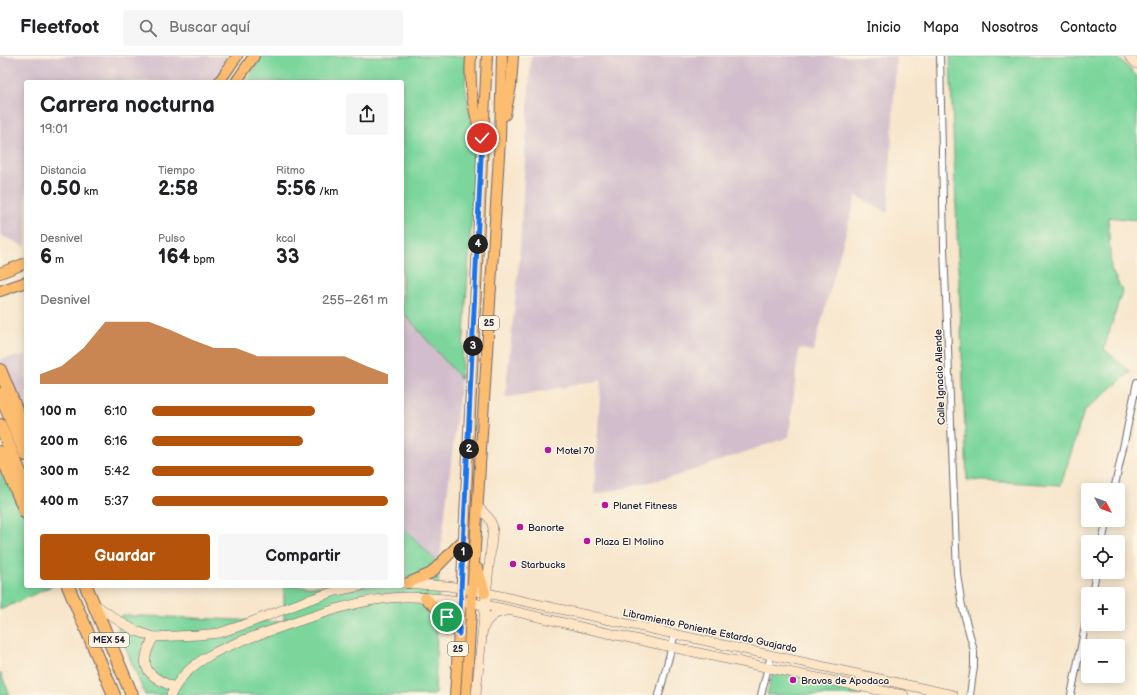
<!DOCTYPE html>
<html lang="es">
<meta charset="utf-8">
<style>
body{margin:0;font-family:"Balsamiq Sans",sans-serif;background:#f6f6f6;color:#202124;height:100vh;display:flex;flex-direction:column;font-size:15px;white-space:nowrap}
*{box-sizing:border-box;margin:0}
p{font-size:13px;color:#757577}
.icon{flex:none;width:22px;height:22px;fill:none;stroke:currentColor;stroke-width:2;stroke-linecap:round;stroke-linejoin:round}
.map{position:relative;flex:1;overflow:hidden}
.panel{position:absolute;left:24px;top:24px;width:380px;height:508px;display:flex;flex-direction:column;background:#fff;border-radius:4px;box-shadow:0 2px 10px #0003}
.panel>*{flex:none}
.needle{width:26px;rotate:131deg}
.fabs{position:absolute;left:1081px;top:427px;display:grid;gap:8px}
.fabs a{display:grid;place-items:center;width:44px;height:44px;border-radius:4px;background:#fff;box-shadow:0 2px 10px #0003;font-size:20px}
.pin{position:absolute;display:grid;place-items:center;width:34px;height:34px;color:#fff;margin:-17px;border:2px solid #fff;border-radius:50%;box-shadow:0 1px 4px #0007}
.km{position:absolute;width:20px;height:20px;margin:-10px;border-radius:50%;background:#222;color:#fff;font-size:11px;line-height:20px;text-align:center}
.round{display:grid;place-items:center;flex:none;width:42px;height:42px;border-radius:4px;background:#f6f6f6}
.summary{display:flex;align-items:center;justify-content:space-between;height:68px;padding:0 16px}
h1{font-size:22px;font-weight:700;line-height:30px}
.stats{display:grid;grid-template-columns:repeat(3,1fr);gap:6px;height:68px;padding:4px 16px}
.stats div{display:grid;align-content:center}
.stats b{font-size:20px;font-weight:700}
.stats small{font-size:11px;font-weight:400}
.stats p{font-size:11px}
.chart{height:112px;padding:8px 16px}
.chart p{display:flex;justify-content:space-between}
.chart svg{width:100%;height:72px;margin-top:4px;fill:#b45309;opacity:.7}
.cta{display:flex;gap:8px;margin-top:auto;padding:8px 16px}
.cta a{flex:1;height:46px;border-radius:4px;background:#b45309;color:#fff;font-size:16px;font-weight:700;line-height:46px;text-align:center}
.cta a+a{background:#f6f6f6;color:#202124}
ul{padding:0 16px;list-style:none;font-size:13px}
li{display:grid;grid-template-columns:64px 48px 1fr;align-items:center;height:30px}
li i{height:10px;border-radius:5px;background:#b45309}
header{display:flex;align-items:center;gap:24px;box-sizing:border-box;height:56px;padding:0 20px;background:#fff;border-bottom:1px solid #e0e0e0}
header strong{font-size:19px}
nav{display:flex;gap:22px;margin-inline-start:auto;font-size:14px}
.search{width:280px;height:36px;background:#f6f6f6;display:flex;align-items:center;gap:10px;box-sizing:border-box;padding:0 14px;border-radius:4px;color:#757577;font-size:15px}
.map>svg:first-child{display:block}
.industrial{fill:#d1bdcb}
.green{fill:#7cd69c;stroke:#4f7c6c}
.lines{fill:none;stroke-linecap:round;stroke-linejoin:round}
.street-casing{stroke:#6d676e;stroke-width:8}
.secondary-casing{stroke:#6d676e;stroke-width:10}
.primary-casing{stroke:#6d676e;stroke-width:12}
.highway-casing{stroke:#6d676e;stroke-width:14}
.street{stroke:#fff;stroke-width:6}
.secondary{stroke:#fee5c5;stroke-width:9}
.primary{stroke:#fcbd6f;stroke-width:10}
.highway{stroke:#fcbd6f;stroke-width:12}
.route-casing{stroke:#fff;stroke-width:8}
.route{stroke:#1a73e8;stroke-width:5}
.poi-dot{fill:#b5179e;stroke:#fcf5e5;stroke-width:1.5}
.labels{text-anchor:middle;stroke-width:3;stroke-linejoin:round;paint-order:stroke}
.shield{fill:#fcf5e5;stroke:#63616e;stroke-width:1}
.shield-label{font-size:9px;font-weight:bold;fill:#22223b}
.street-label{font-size:10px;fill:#22223b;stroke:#fcf5e5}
.poi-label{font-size:10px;fill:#22223b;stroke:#fcf5e5;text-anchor:start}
</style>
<header>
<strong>Fleetfoot</strong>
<div class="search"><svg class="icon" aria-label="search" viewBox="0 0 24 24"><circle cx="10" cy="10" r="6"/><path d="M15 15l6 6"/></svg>Buscar aquí</div>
<nav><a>Inicio</a><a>Mapa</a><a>Nosotros</a><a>Contacto</a></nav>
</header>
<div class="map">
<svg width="1137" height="639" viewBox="0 0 1137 639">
<rect width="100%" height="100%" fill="#fcf5e5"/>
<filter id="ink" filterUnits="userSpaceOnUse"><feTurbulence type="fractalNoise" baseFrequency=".025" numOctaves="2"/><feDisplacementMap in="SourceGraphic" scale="8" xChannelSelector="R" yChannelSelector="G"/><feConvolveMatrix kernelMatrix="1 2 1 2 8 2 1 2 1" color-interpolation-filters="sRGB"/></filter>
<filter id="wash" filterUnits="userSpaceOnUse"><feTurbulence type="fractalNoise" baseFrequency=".012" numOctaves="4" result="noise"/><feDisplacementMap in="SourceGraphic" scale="16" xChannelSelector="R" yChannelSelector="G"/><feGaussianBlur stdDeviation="0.9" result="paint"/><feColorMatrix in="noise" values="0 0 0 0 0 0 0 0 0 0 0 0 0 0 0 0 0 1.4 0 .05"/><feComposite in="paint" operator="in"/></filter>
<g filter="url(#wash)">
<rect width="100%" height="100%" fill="#f7e6cc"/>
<g class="industrial">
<polygon points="0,0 232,0 214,26 26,26 26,191 0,179"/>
<polygon points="531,0 896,0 888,157 856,140 813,296 799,292 789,381 676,420 594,439 601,324 505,342 519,208"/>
<polygon points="402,255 461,323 439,508 402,470"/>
<polygon points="26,299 26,374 0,310 0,303"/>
</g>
<g class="green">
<polygon points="262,0 467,0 465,28 476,95 461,323 402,255 402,26 245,26"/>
<polygon points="950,0 1116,0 1137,20 1137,164 1108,161 1111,213 1122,235 1104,293 1131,316 1084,355 1061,429 967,424"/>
<polygon points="0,402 26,463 26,530 52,530 0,554"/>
<polygon points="402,470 439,508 435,639 145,639 118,574 121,559 284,566 284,530 402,530"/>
<polygon points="773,615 860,633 859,639 767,639"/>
<polygon points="0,616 10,639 0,639"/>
</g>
</g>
<g filter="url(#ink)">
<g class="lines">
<defs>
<g id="street">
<polyline points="940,0 944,192 957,518 962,550 974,595 974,610 970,639"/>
<polyline points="1114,434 1137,326"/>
<polyline points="1102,486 1107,464"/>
<polyline points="1092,538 1096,516"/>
<polyline points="659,639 675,578"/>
<polyline points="761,639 771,599"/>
<polyline points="1071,639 1088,556"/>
</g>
<g id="secondary">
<polyline points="1129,0 1137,8"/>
<polyline points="402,527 448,530 473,534 953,639"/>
<polyline points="93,547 122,567 136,575 154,581 198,579 219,577 246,568 308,544 336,535 361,530"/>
<path d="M483,573C487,562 495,556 506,555"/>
<path d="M154,581C137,610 146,620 174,631"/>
<path d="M171,639C186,604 228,589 261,578C306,563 355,543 403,541C462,539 536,561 594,574C697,597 800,619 904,639"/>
<polyline points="476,639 493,471 489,462 478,451"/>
</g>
<g id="primary">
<path d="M471,0C469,26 472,50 480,75"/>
<polyline points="219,26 237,0"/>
<polyline points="236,26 254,0"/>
<polyline points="505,59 511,30 513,0"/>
<polyline points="0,217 26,207"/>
<polyline points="0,235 26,226"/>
<polyline points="478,513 485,537"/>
<polyline points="408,527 431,517 464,483"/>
<polyline points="425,542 447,561 459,578"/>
<polyline points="455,639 461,546 487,0"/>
<polyline points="466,639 500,83 502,0"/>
</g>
<g id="highway">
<polyline points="0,314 26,377"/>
<polyline points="0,338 26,399"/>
<polyline points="0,369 26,430"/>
<polyline points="0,396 26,457"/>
<polyline points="68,530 114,639"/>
<polyline points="86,530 132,639"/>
</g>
</defs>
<use href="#street" class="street-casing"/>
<use href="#secondary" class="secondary-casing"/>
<use href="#primary" class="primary-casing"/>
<use href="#highway" class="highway-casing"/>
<use href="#street" class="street"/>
<use href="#secondary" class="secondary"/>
<use href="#primary" class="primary"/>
<use href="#highway" class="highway"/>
</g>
</g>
<g class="lines" filter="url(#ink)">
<defs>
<polyline id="route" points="447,561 459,578 482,82"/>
</defs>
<use href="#route" class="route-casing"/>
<use href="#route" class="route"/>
</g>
<g class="poi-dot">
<circle cx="548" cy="394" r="4"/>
<circle cx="605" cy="449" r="4"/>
<circle cx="520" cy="471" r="4"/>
<circle cx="587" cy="485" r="4"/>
<circle cx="513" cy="508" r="4"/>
<circle cx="793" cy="624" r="4"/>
</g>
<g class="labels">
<g class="shield">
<rect x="479" y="260" width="20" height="14" rx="3"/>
<rect x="89" y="577" width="40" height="14" rx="3"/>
<rect x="448" y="586" width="20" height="14" rx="3"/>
</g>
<g class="shield-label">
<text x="489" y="270">25</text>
<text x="109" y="587">MEX 54</text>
<text x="458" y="596">25</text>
</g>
<g class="street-label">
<text transform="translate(939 321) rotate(-92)" y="4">Calle Ignacio Allende</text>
<text transform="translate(710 574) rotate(12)" y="4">Libramiento Poniente Estardo Guajardo</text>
</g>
<g class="poi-label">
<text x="556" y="398">Motel 70</text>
<text x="613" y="453">Planet Fitness</text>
<text x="528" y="475">Banorte</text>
<text x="595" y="489">Plaza El Molino</text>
<text x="521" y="512">Starbucks</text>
<text x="801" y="628">Bravos de Apodaca</text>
</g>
</g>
</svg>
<div class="fabs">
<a><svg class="needle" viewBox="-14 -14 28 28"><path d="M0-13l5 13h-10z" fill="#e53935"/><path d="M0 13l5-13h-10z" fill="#757577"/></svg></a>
<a><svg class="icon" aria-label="locate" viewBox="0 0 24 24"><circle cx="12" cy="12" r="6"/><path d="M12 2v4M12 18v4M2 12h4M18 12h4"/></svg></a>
<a>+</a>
<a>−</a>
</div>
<div class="pin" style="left:447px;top:561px;background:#1e9e55"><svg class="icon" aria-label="arrive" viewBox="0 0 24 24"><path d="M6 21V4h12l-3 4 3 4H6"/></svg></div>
<div class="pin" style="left:482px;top:82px;background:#d93025"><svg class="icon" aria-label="check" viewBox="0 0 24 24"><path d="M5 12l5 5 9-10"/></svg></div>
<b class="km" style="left:463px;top:496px">1</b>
<b class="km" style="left:469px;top:393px">2</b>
<b class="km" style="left:473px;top:290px">3</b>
<b class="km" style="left:478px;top:188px">4</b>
<section class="panel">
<div class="summary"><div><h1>Carrera nocturna</h1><p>19:01</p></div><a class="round"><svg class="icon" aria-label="share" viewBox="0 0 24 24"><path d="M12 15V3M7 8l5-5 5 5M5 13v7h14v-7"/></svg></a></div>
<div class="stats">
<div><p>Distancia</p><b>0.50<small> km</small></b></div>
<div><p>Tiempo</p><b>2:58</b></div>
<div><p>Ritmo</p><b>5:56<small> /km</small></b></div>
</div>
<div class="stats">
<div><p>Desnivel</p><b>6<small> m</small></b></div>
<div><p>Pulso</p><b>164<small> bpm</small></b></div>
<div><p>kcal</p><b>33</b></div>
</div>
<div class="chart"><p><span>Desnivel</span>255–261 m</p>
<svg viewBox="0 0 160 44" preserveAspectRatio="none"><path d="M0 44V38L10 33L20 22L30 6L40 6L50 6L60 11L70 17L80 22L90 22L100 27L110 27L120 27L130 27L140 27L150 33L160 38V44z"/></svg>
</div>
<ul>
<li><b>100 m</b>6:10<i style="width:69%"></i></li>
<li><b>200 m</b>6:16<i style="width:64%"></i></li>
<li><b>300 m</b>5:42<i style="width:94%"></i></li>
<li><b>400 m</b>5:37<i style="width:100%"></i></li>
</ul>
<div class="cta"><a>Guardar</a><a>Compartir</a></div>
</section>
</div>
